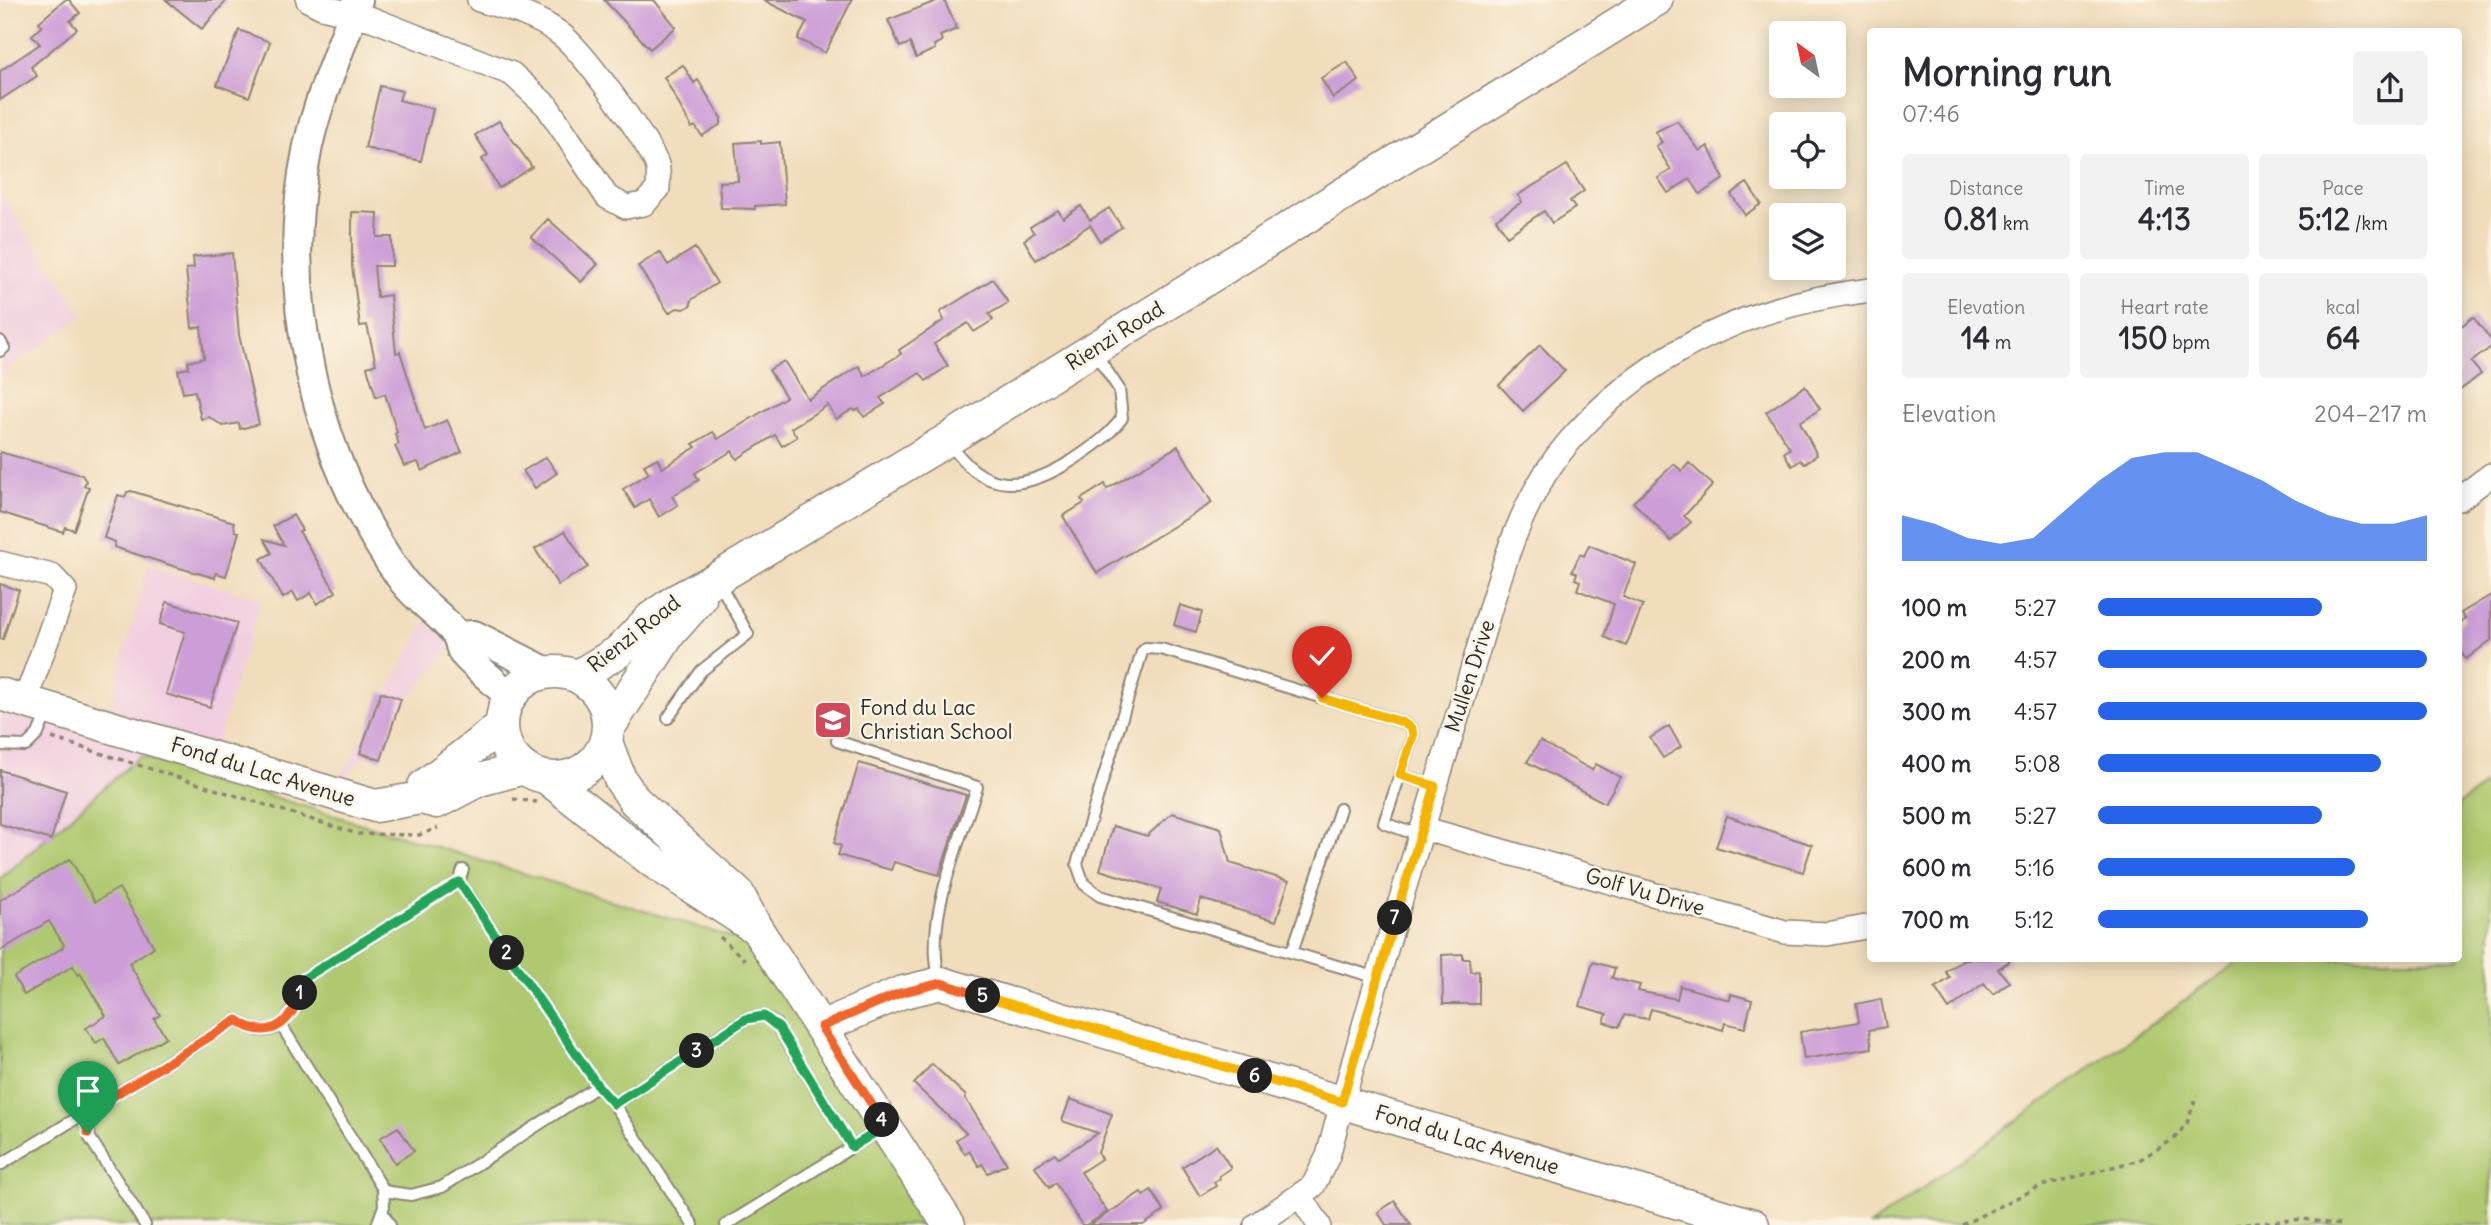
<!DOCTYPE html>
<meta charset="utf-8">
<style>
body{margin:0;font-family:Delius,sans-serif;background:#f2f2f3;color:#2b2b33;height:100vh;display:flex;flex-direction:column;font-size:26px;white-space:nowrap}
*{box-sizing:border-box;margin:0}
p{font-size:23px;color:#7c7c81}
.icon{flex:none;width:38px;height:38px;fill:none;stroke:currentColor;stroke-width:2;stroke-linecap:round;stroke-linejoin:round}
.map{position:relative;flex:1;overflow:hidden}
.drawer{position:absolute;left:1867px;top:28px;width:595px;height:934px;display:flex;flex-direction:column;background:#fff;border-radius:7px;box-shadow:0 4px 18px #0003}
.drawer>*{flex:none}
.needle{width:46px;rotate:327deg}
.buttons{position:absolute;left:1769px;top:21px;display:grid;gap:14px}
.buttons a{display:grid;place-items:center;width:77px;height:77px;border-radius:7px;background:#fff;box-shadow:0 4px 18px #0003;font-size:35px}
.pin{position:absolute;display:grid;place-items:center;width:60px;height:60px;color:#fff;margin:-72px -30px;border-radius:50% 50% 50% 0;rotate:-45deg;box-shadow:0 0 7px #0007}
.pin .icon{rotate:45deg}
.km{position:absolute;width:35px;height:35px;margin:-18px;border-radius:50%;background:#222;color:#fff;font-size:19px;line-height:35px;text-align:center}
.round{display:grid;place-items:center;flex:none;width:74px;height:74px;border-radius:7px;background:#f2f2f3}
.summary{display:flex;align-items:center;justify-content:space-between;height:119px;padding:0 35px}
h1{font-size:38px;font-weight:800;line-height:52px}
.stats{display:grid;grid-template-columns:repeat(3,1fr);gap:10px;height:119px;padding:7px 35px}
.stats div{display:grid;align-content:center;border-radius:7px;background:#f2f2f3;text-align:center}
.stats b{font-size:30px;font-weight:800}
.stats small{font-size:19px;font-weight:400}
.stats p{font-size:19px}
.chart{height:196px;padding:14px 35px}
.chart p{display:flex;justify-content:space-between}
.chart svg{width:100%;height:126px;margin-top:7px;fill:#2563eb;opacity:.7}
ul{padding:0 35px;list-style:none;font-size:23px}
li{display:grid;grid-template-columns:112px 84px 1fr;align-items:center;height:52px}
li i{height:18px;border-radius:9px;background:#2563eb}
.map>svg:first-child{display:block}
.built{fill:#f2cfe0}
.green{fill:#afc96f;stroke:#6d7a4d;stroke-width:2}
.building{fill:#cc9dd7}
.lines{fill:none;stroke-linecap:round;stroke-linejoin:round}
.service-casing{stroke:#8e8474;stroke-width:14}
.minor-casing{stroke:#8e8474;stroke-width:26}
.tertiary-casing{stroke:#8e8474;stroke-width:32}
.secondary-casing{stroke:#8e8474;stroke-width:35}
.path{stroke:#8e8474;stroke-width:3.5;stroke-dasharray:5 5;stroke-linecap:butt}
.service{stroke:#fff;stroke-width:10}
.minor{stroke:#fff;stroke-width:23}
.tertiary{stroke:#fff;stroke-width:28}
.secondary{stroke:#fff;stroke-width:32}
.split-1-casing{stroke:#fff;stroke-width:14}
.split-2-casing{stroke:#fff;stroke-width:14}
.split-3-casing{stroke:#fff;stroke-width:14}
.split-4-casing{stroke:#fff;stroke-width:14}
.split-5-casing{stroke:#fff;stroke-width:14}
.split-6-casing{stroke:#fff;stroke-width:14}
.split-7-casing{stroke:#fff;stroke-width:14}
.split-8-casing{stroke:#fff;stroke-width:14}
.split-1{stroke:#f0652b;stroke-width:9}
.split-2{stroke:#22a559;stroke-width:9}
.split-3{stroke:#22a559;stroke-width:9}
.split-4{stroke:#22a559;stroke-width:9}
.split-5{stroke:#f0652b;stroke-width:9}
.split-6{stroke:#f5b400;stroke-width:9}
.split-7{stroke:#f5b400;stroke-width:9}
.split-8{stroke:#f5b400;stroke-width:9}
.labels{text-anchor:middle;stroke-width:5;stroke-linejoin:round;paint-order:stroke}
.street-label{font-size:21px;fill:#2b2b2b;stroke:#fcf5e5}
.poi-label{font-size:21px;fill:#2b2b2b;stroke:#fcf5e5;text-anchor:start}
</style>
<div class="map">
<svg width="2491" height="1225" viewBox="0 0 2491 1225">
<rect width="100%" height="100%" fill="#fcf5e5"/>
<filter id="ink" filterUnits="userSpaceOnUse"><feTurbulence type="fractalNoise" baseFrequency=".0143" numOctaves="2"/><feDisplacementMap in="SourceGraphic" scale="14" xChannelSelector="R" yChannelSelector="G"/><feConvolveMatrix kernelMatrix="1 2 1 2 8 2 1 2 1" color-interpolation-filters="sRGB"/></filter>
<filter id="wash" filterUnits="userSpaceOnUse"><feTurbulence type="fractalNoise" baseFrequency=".00686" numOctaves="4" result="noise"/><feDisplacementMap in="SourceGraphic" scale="28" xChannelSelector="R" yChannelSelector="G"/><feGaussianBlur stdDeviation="1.57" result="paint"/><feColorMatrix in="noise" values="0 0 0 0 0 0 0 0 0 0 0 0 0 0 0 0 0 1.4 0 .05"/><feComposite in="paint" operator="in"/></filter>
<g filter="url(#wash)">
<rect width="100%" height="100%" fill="#f1ddbc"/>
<g class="built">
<polygon points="0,192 83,316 0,374"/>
<polygon points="148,566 261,599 213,756 159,741 0,879 0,694 105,724"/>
<polygon points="432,610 458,638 332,795 339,781"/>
</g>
<g class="green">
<polygon points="140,756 760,946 935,1225 0,1225 0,879"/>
<polygon points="2491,781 2491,1225 1871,1225 2242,959 2459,959 2459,804"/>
</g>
<g id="blocks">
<g class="building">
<polygon points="65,0 69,0 80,13 70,21 77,29 31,67 37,76 0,100 0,71 40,44 32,35 42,26 39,22"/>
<polygon points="166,0 227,0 202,29"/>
<polygon points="604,0 654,0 676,27 650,49"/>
<polygon points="763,0 852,0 825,53 798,39 807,22"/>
<polygon points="939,0 944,0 957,29 940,36 942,41 934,45 935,49 916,58 910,43 900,47 888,20"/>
<polygon points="239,30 270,42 249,97 217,85"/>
<polygon points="1347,62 1359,81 1333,98 1321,78"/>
<polygon points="683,65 694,83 698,80 721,118 721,124 702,136 695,126 692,128 664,77"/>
<polygon points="380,86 402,91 399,100 433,109 421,161 365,148"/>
<polygon points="499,121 532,167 499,188 482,159 488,155 475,135"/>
<polygon points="1677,121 1700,151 1708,146 1724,179 1700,194 1690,179 1668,193 1658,178 1671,170 1656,146 1662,142 1655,132"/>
<polygon points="761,141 761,144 780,142 785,204 755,206 755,209 721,208 719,182 738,181 735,143"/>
<polygon points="1567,165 1584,191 1570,201 1575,208 1552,223 1544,211 1507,236 1496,219 1522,202 1518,195"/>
<polygon points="1747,183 1761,204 1745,215 1731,194"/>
<polygon points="1081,206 1090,220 1109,208 1122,227 1100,241 1090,225 1036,260 1024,240 1034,233 1030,227 1058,210 1063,218"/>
<polygon points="352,212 378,213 377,237 392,237 392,266 374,266 377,297 390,295 396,353 400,352 425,430 447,420 462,452 422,471 418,462 404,466 395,446 399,444 395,434 397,432 385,394 376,397 367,367 376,364 367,325 360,326 352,266"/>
<polygon points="548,219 598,264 581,282 531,237"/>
<polygon points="695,248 717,283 691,300 691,305 684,309 677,308 669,313 638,266 660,252 668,265"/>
<polygon points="232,253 239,335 259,424 240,429 239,423 223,426 209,417 201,419 195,391 183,393 178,370 189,368 188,362 204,358 201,327 192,328 186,269 194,268 193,257"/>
<polygon points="993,279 1008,303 989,314 993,320 974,332 968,323 934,344 948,366 926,381 920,373 880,398 885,404 864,417 859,409 855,411 853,409 836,419 828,405 791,428 797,437 782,446 775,435 737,459 732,451 695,473 699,480 672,496 678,505 659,517 649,499 635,508 623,489 649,473 644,465 657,458 662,468 696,447 693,444 713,432 718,439 786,397 769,370 784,361 808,399 859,366 865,376 901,354 899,350 944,320 940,312"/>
<polygon points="2473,317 2491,340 2491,347 2471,362 2481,374 2459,391 2459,328"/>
<polygon points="1540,345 1565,371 1523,411 1499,385"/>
<polygon points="1805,386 1820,409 1800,422 1817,455 1804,464 1801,460 1792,466 1784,453 1790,448 1766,412"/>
<polygon points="1178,446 1212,503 1097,573 1063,516 1084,503 1081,499 1105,484 1107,489"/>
<polygon points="0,452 82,475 86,481 84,486 89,487 74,530 65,527 63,532 0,512"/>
<polygon points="546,457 557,473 535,488 523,471"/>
<polygon points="1689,463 1713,485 1684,516 1691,522 1671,541 1633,502 1674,464 1682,471"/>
<polygon points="131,491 234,522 235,531 239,532 226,576 216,573 215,578 176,567 114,547 115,542 104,538 118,495 125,497 127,492"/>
<polygon points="293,515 302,530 299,531 336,592 317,604 311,593 298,601 293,592 283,598 261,559 272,553 264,539 284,545 273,526"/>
<polygon points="565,531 588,567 558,585 535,549"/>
<polygon points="1589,545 1636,564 1623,597 1643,605 1626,646 1604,637 1614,604 1577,590 1580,581 1575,579 1577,573 1572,571 1580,554 1584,556"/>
<polygon points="0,584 19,590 3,639 0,639"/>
<polygon points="2491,595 2491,640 2466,659 2459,650 2459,624 2465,619 2461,613"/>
<polygon points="167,602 237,623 210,707 166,694 185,632 160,624"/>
<polygon points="1180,605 1202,612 1196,632 1174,625"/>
<polygon points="381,692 401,699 381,760 360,753"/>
<polygon points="1669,726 1681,747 1663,758 1650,738"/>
<polygon points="1540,741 1592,770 1596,764 1620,777 1605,803 1527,762"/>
<polygon points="859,763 966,795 939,875 894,862 891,870 838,855 841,846 834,843"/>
<polygon points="0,770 66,791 51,840 0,824"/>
<polygon points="1172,813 1221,828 1230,863 1289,881 1276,921 1201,899 1197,914 1157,902 1161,889 1100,870 1113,826 1147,836"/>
<polygon points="1727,816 1812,845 1803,872 1716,847"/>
<polygon points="70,859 95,902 119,888 154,947 129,963 160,1015 154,1019 166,1037 119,1065 104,1038 96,1043 86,1028 106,1016 80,973 78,975 73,966 24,995 14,977 62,948 64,945 49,921 0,951 0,900"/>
<polygon points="1463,954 1463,959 1470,959 1471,972 1479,971 1479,1004 1443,1004 1442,955"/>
<polygon points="1964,959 2012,959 1998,969 2009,982 1993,994 1984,983 1949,1009 1935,988 1950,978 1946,972"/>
<polygon points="1593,962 1615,968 1612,978 1640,985 1638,991 1677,999 1680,986 1730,1000 1731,994 1752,1000 1745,1028 1725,1023 1723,1030 1651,1009 1648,1019 1624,1015 1619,1027 1604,1022 1607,1014 1580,1006"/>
<polygon points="1881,999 1886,1027 1869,1030 1872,1048 1804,1059 1800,1032 1859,1022 1856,1004"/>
<polygon points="932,1064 966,1096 965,1098 1007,1164 988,1173 982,1164 979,1166 969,1151 965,1154 956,1140 966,1133 914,1084"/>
<polygon points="1070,1099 1112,1114 1098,1153 1101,1159 1081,1172 1107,1212 1086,1225 1082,1225 1055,1183 1049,1188 1035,1166 1055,1153 1059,1158 1098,1133 1062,1121"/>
<polygon points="398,1127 414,1151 395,1163 380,1138"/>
<polygon points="1216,1145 1231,1168 1219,1176 1220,1179 1214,1182 1216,1186 1200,1196 1182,1167"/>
<polygon points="1151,1190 1164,1211 1143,1225 1090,1225 1141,1192 1143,1196"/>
<polygon points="1395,1201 1411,1225 1386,1225 1378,1212"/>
</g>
</g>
</g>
<g filter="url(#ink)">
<use href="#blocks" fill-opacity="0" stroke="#8e8474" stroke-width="2"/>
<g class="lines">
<defs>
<g id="service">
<polyline points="0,341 4,348 0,351"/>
<path d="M949,442C984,496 1024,491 1073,460C1092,447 1108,437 1122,418L1119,389L1095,353"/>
<polyline points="668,718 701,671 748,634 718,581"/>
<path d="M837,741L977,787C959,845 923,921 940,981"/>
<polyline points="0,745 26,746 38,734 47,712"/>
<polyline points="1400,775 1435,786"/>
<polyline points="463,870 459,882 598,1086 614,1104 746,1019 764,1016 776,1024 852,1147"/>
<polyline points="1292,952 1340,809"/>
<polyline points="1378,978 1100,896 1084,884 1077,864 1142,652 1146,648 1161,649 1402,722 1412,729 1413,736 1384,823 1406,831 1422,828"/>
<polyline points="281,1025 383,1189 384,1206 377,1225"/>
<polyline points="614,1104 693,1225"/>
<polyline points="84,1114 90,1138 145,1225"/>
<path d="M0,1165L237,1020C278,1048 295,1014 303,979L459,882"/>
<polyline points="383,1191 411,1195 442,1187 598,1086"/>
<polyline points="383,1213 390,1225"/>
<polyline points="726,1225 881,1129"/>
</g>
<g id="minor">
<path d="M308,0L322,7L372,19L512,74L547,106L607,197L626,207L644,204L658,189C658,180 660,171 656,162C643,135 582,49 559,33C535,15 507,8 479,0"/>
<polyline points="2459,499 2491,475"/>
<polyline points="0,563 52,576 65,590 25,701"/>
<polyline points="1422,828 1785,932 1827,934 1871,926"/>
<polyline points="1301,1197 1319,1225"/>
<path d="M1256,1225L1313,1186L1328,1156C1370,997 1418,840 1468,683C1493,604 1512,508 1567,444C1646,352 1751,304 1871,290"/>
</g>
<g id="tertiary">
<path d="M358,0C341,48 319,96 308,146C277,294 315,459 403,581C418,601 440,614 456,634C460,639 459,647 463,653C477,669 495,681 509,697"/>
<polyline points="457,636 474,635 547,672"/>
</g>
<g id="secondary">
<circle cx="555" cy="725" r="53"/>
<polyline points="578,676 618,652 651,618 675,601 716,579 947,440 1656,0"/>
<polyline points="0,694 375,806 421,798 437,802 479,780 524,768"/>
<polyline points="609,727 669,634 700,599"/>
<polyline points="606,742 620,779 635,801 738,894 756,928 949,1225"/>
<polyline points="547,778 652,861 749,924"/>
<polyline points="421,798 424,786 501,726"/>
<polyline points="821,1027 900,993 941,983 1753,1225"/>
</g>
</defs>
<use href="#service" class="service-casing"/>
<use href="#minor" class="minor-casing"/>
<use href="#tertiary" class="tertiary-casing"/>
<use href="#secondary" class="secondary-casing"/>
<g class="path">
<polyline points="52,738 358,834 419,835 438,828"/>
<polyline points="513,799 537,802"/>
<polyline points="720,937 745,960"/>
<polyline points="1962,1225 2041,1186 2139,1160 2174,1139 2187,1123 2197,1095"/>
<polyline points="2235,1225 2303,1219 2341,1225"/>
</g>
<use href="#service" class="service"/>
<use href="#minor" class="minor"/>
<use href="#tertiary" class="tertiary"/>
<use href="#secondary" class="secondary"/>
</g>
</g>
<g class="lines" filter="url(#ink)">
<defs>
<path id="split-1" d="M88,1133L84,1114L237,1020C267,1042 291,1025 300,993"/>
<polyline id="split-2" points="300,993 303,979 459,882 507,953"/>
<polyline id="split-3" points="507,953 598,1086 614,1104 697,1051"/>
<polyline id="split-4" points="697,1051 746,1019 764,1016 779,1028 852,1147 886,1126 882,1120"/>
<polyline id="split-5" points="882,1120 821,1027 900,993 941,983 983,996"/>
<polyline id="split-6" points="983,996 1255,1076"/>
<polyline id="split-7" points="1255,1076 1342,1102 1395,918"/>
<polyline id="split-8" points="1322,698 1402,722 1412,729 1413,736 1400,775 1435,786 1395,918"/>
</defs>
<use href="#split-1" class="split-1-casing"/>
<use href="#split-2" class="split-2-casing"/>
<use href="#split-3" class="split-3-casing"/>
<use href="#split-4" class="split-4-casing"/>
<use href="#split-5" class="split-5-casing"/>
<use href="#split-6" class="split-6-casing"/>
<use href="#split-7" class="split-7-casing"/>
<use href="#split-8" class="split-8-casing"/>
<use href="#split-1" class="split-1"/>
<use href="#split-2" class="split-2"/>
<use href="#split-3" class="split-3"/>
<use href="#split-4" class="split-4"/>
<use href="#split-5" class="split-5"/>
<use href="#split-6" class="split-6"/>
<use href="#split-7" class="split-7"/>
<use href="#split-8" class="split-8"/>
</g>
<defs>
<symbol id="school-square" viewBox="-11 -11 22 22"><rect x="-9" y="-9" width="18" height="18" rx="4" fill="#d1495b" stroke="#fcf5e5"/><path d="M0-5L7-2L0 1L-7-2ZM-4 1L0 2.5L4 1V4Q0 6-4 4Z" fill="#fff"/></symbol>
</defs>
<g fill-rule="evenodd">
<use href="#school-square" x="811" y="698" width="44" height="44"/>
</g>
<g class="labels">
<g class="street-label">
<text transform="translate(1115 336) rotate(-32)" y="7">Rienzi Road</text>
<text transform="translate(634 634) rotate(-38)" y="7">Rienzi Road</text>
<text transform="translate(1470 676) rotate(-72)" y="7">Mullen Drive</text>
<text transform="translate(263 772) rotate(17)" y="7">Fond du Lac Avenue</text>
<text transform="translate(1645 892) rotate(16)" y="7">Golf Vu Drive</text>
<text transform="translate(1467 1140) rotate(17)" y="7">Fond du Lac Avenue</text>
</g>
<g class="poi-label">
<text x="860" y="715">Fond du Lac<tspan x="860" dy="24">Christian School</tspan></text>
</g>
</g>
</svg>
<div class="buttons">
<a><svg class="needle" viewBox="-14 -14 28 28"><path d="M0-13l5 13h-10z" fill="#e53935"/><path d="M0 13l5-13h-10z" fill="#7c7c81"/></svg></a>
<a><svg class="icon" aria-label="locate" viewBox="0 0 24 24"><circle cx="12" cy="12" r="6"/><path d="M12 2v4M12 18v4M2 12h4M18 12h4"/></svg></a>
<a><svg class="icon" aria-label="layers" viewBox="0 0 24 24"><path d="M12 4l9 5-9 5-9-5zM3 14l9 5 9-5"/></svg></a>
</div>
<div class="pin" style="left:88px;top:1133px;background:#1e9e55"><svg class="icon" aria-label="arrive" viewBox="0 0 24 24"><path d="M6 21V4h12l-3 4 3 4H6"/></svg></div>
<div class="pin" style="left:1322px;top:698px;background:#d93025"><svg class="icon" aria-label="check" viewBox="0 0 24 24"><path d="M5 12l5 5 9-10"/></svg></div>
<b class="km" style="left:300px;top:993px">1</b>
<b class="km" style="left:507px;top:953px">2</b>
<b class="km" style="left:697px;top:1051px">3</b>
<b class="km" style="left:882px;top:1120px">4</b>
<b class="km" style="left:983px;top:996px">5</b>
<b class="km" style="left:1255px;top:1076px">6</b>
<b class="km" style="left:1395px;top:918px">7</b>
<section class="drawer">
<div class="summary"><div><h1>Morning run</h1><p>07:46</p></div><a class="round"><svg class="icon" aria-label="share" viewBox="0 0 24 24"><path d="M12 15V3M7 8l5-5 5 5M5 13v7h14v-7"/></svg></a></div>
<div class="stats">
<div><p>Distance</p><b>0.81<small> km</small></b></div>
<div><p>Time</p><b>4:13</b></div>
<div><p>Pace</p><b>5:12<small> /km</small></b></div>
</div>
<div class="stats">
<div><p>Elevation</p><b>14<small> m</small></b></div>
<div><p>Heart rate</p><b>150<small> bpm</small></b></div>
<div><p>kcal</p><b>64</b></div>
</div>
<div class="chart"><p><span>Elevation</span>204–217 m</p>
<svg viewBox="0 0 160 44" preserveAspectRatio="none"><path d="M0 44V28L10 31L20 36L30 38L40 36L50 26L60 16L70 8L80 6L90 6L100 11L110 16L120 23L130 28L140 31L150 31L160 28V44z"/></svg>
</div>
<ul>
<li><b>100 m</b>5:27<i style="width:68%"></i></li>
<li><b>200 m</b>4:57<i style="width:100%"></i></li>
<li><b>300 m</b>4:57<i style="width:100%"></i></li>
<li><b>400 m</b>5:08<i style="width:86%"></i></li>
<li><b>500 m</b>5:27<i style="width:68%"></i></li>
<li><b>600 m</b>5:16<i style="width:78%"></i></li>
<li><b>700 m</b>5:12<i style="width:82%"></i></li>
</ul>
</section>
</div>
